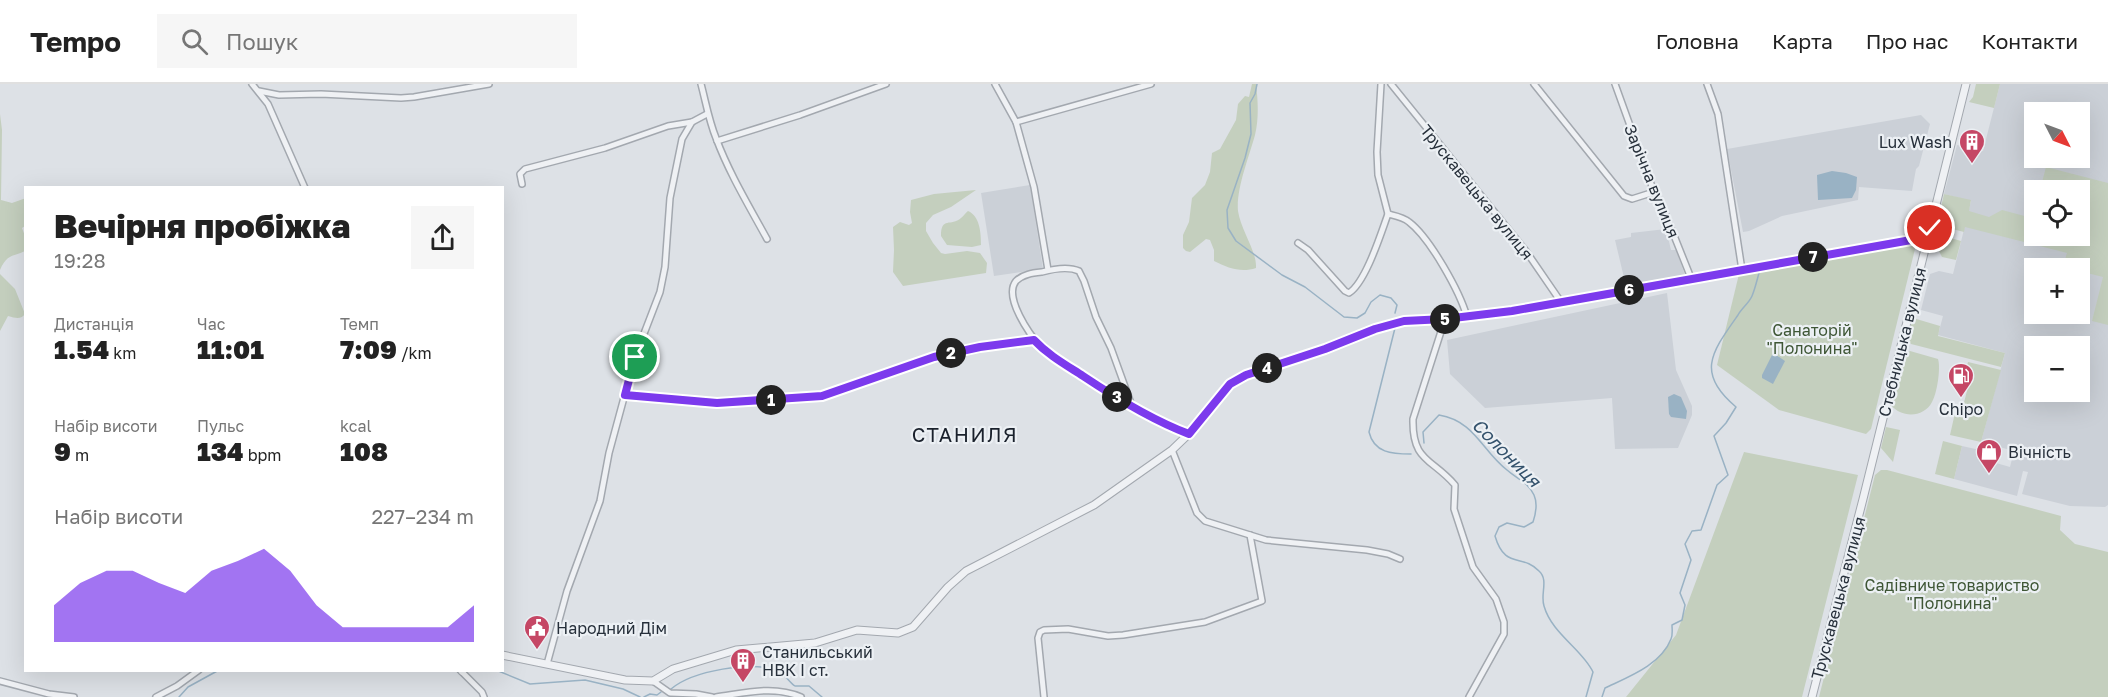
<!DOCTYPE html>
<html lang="uk">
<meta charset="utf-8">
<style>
body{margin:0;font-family:"Golos Text",sans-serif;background:#f6f6f6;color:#222;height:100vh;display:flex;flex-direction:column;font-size:22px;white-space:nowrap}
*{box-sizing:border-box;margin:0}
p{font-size:20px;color:#767676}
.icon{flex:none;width:33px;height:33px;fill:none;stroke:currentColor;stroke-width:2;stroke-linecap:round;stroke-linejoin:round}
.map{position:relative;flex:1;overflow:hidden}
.sheet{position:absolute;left:24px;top:102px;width:480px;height:486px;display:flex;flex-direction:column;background:#fff;border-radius:0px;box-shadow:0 6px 24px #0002}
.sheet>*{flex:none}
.needle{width:39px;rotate:132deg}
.controls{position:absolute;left:2024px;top:18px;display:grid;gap:12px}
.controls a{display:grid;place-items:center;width:66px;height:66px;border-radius:0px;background:#fff;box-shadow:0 6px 24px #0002;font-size:30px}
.pin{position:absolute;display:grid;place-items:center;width:51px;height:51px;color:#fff;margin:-26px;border:3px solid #fff;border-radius:50%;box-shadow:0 2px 6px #0007}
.km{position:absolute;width:30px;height:30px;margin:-15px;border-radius:50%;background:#222;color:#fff;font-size:16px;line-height:30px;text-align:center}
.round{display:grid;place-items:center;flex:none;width:63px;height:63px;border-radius:0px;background:#f6f6f6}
.head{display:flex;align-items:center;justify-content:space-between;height:102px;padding:0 30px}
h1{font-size:33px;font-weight:800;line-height:45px}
.stats{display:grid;grid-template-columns:repeat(3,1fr);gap:9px;height:102px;padding:6px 30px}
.stats div{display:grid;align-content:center}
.stats b{font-size:26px;font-weight:800}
.stats small{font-size:16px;font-weight:400}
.stats p{font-size:16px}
.chart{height:168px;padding:12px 30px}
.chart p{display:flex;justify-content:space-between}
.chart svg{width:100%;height:108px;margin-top:6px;fill:#7c3aed;opacity:.7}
header{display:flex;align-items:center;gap:36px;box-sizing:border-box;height:84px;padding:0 30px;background:#fff;border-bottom:2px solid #e0e0e0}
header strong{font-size:28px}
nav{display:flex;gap:33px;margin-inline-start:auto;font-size:21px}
.search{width:420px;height:54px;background:#f6f6f6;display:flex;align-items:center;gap:15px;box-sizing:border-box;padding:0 21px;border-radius:0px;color:#767676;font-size:22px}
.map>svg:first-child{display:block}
.built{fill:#cbd0d7;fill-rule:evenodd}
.green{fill:#c4cfbe}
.water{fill:#99b2c4}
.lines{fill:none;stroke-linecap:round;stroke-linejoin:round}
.stream{stroke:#99b2c4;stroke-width:1.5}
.minor-casing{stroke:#a3a8af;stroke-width:8}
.tertiary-casing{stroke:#a3a8af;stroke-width:9}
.minor{stroke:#eff1f4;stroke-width:5}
.tertiary{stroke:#eff1f4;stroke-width:7}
.route-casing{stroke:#fff;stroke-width:12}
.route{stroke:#7c3aed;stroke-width:8}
.labels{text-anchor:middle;stroke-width:4.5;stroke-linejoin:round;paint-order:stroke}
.poi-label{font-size:16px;fill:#27303b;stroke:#ecf0f4;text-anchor:start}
.street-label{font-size:16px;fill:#27303b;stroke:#ecf0f4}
.park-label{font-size:16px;fill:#3e5635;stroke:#ecf0f4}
.water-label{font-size:18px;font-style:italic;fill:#34526c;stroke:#ecf0f4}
.quarter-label{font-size:20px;letter-spacing:1.5px;fill:#1a212c;stroke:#ecf0f4}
</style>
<header>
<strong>Tempo</strong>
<div class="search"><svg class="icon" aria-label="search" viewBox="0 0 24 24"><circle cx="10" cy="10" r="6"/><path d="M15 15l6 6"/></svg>Пошук</div>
<nav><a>Головна</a><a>Карта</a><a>Про нас</a><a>Контакти</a></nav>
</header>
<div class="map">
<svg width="2108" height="613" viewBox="0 0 2108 613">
<rect width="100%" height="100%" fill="#dde1e6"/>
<g class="built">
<path d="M2000,0H2108V421L2105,423L2070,422L2022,410L2028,388L2023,387L2017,412L1954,395L1962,362L1980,366L1989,377L2010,383L2014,367L1981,358L2005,269L1938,251L1943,232L1921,226L1930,190L1939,187L1953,190L1971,117L1944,110L1957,61L1983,67ZM2034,28H2079V74H2034ZM2034,106H2079V152H2034ZM2034,184H2079V230H2034ZM2034,262H2079V308H2034Z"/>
<polygon points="1921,31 1930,40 1919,82 1916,85 1912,107 1859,103 1858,116 1782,132 1749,147 1743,148 1727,65"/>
<polygon points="1030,101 1043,185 994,192 981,109"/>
<polygon points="1666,145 1671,166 1676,166 1685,191 1626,202 1615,156 1631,153 1631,149"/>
<polygon points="1667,209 1676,286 1692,322 1692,331 1678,364 1615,365 1612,314 1485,324 1450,290 1447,256"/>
</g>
<g class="green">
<path d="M1252,0H1256C1258,16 1259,35 1255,51C1249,73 1236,105 1238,127C1241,147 1257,167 1256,184C1241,189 1228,184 1214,177V166L1210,156L1206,155L1190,168L1186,167L1183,164V151L1189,138L1192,114L1205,101L1210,88L1212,69L1220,65L1236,36L1238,20L1245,12L1249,13Z"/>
<polygon points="1976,0 2000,0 1994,24 1969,18 1973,13"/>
<path d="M0,30L2,46L1,116L12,119L26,114L25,142L22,144L25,152V167C12,173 7,170 0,186Z"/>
<polygon points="2046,83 2108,99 2108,241 2092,237 2103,193 2079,187 2079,184 2063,183 2067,169 1965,143 1964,148 1937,141 1944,110 1971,116 1969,127 1989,133 2002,126 2032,134 2034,127 2034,152 2079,152 2079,106 2040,106"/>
<polygon points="976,106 951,123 933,131 926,139 926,147 933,159 941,169 945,170 967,167 980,169 987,179 986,189 903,202 893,188 894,166 893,143 900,138 909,141 912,139 910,128 911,116 934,110"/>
<path d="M968,127C980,132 981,149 981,161L972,163L947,161L941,152C941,132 951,143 961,134C964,132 965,129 968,127Z"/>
<polygon points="1937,150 1961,157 1956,176 1942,173 1935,159"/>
<polygon points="1911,159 1915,165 1871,345 1866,350 1779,326 1717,281 1739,190"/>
<path d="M0,190L15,205L25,230C20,236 16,234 8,232L0,247Z"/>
<polygon points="1913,234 1940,242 1938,252 2005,269 2001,283 1911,260 1907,256"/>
<path d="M1910,267L1938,275C1941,284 1937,310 1932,318C1924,334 1901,334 1891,321L1904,271Z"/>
<polygon points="1968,278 2001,286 1981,358 1950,351 1955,329 1961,330 1968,303 1963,297"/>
<polygon points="1886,343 1900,346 1893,378 1881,364"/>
<polygon points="1943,357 1962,362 1954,395 1935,390"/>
<polygon points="1744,368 1858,391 1802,613 1626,613 1676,551"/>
<polygon points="1881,386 1887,386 2061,432 2060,446 2075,460 2108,468 2108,613 1819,613 1875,391"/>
</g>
<g class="water">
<polygon points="1832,87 1846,89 1857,93 1856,106 1852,114 1818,116 1817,91"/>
<polygon points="1773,269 1785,277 1773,300 1762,294 1762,291"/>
<polygon points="1674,310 1681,313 1687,327 1686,335 1671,333 1669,330 1668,313"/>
</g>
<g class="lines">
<g class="stream">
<polyline points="1257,0 1255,10 1250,19 1251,50 1245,74 1227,126 1228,144 1236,157 1282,191 1305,203 1344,233 1357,234 1365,229 1371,218 1380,211 1391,214 1397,221 1395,229"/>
<path d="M1395,244L1369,348C1374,369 1392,370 1411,370"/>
<path d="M1424,359L1423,348L1439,331C1475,337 1482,367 1507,386C1517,395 1528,398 1534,411C1538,420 1536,429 1533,438L1524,443L1507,439L1499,443L1495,452C1505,486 1522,469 1539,487C1549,496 1540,510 1544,522C1552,550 1582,565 1593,588L1586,613"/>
<polyline points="496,586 530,600 585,596 623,605 640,613"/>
<path d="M671,605C692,587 752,576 778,587C785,590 789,598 795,602H809L822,613"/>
<polyline points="179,613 188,603 219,586"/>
<polyline points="644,613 650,610 657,611 661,608"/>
<path d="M1602,613L1605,604C1628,593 1661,581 1671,555C1673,551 1672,545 1672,541L1682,536L1685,521L1680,509L1691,476L1685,460L1692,447L1701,446L1717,401L1728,391L1714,352L1726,339L1736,323C1695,289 1712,268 1738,231C1742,224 1749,219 1752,212C1755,205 1757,196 1759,189"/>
</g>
<defs>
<g id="minor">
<polyline points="252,0 268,20 305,104"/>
<path d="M701,0C706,19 709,37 716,54C729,89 749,122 767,155"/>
<polyline points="995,0 1016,38 1034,103 1048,186"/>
<path d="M1381,0L1377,68L1378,91L1388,130C1396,132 1403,133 1409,138C1430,154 1460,208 1467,233"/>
<polyline points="1391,0 1526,167 1561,218"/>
<polyline points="1534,0 1624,112 1632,115 1654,108"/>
<polyline points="1615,0 1654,108 1665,129 1691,194"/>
<polyline points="1707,0 1718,30 1742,186"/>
<polyline points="259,7 279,11 321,10 401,14 414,13 489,0"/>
<polyline points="1016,38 1151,0"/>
<polyline points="717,57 800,31 886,0"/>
<polyline points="522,100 520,90 525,85 605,64 668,42 692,38"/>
<path d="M1298,159L1308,166L1345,207L1349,209C1366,198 1381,149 1388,130"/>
<path d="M1445,235L1413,335C1412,378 1432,374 1455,401L1454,425L1473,483L1496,515L1504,538V550L1469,613"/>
<polyline points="625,311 717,319 822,312 934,273 980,263 1034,256"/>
<path d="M1132,322L1111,264L1096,233L1084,197L1079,187C1068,182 1053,185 1042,188C1033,189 1023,190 1016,197C1003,213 1030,251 1041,263C1085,296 1138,331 1189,350"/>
<polyline points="1172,366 1197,429 1205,437 1266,456 1367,466 1388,470 1400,475"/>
<polyline points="547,580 567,507 600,417 609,369 635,273 660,208 665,183 670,114 682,55 692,38 707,30"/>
<polyline points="460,586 482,608 484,613"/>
<polyline points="0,597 49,610 74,613"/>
<polyline points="653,597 670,609 696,610 712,613"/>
<polyline points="156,613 177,602 199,586"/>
<path d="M716,613C745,609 774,601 801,613"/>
<polyline points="1044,613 1038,554 1040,548 1044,546 1068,545 1108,552 1123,551 1205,538 1262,517 1250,451"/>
</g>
<g id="tertiary">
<polyline points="502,571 625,596 653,597 673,585 736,566 815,559 857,546 898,549 913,543 948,503 966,487 1094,421 1172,366 1197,342 1230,300 1246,291 1325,265 1375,245 1404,237 1445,235 1512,227 1928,153"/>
<polyline points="462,587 463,586"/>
<polyline points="1812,613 1863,415 1966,0"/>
</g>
</defs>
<use href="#minor" class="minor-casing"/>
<use href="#tertiary" class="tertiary-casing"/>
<use href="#minor" class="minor"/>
<use href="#tertiary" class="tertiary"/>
</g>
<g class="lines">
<defs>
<path id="route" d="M635,273L625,311L717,319L822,312L934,273L980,263L1034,256C1048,271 1066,281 1083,292C1116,314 1152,336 1189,350L1230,300L1246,291L1325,265L1375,245L1404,237L1445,235L1512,227L1928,153L1930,144"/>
</defs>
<use href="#route" class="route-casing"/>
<use href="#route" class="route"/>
</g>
<defs>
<symbol id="building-pin" viewBox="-11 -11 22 30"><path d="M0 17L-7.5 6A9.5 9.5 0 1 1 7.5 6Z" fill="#c54765" stroke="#ecf0f4"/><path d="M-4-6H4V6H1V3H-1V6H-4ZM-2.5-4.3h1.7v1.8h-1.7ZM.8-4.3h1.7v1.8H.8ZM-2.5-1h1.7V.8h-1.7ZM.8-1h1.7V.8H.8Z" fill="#fff"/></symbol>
<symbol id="fuel-pin" viewBox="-11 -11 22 30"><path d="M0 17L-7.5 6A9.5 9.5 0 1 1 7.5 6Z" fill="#c54765" stroke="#ecf0f4"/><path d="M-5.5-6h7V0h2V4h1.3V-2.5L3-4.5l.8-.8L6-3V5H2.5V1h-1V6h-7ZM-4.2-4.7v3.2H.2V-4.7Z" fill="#fff"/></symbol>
<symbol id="shop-pin" viewBox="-11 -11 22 30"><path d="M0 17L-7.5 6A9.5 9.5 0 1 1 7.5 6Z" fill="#c54765" stroke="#ecf0f4"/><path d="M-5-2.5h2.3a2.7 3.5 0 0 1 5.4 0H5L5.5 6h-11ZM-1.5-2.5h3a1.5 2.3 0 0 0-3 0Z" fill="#fff"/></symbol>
<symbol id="civic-pin" viewBox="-11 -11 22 30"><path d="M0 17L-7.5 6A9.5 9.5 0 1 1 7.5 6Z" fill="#c54765" stroke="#ecf0f4"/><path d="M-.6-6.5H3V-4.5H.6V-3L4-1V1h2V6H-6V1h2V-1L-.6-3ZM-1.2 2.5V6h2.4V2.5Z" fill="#fff"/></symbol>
</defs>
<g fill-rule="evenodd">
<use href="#building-pin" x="1957" y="43" width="30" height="40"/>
<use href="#fuel-pin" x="1946" y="277" width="30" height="40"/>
<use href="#shop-pin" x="1974" y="353" width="30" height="40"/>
<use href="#civic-pin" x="522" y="529" width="30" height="40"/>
<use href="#building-pin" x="728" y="562" width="30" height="40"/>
</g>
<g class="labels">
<g class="poi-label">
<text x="1952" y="64" text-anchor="end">Lux Wash</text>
<text x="1961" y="331" text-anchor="middle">Chipo</text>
<text x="2008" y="374">Вічність</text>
<text x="556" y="550">Народний Дім</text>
<text x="762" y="574">Станильський<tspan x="762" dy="18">НВК І ст.</tspan></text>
</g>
<g class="street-label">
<text transform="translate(1652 97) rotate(68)" y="6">Зарічна вулиця</text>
<text transform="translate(1477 108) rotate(51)" y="6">Трускавецька вулиця</text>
<text transform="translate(1902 258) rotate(-76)" y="6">Стебницька вулиця</text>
<text transform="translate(1838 514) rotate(-75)" y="6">Трускавецька вулиця</text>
</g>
<g class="park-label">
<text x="1812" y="252">Санаторій<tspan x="1812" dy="18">"Полонина"</tspan></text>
<text x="1952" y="507">Садівниче товариство<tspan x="1952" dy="18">"Полонина"</tspan></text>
</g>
<g class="water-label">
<text transform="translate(1506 369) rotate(45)" y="6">Солониця</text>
</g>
<g class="quarter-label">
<text x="965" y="358">СТАНИЛЯ</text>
</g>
</g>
</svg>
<div class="controls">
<a><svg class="needle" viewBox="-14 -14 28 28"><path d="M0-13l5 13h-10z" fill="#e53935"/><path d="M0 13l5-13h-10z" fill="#767676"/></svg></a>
<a><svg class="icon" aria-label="locate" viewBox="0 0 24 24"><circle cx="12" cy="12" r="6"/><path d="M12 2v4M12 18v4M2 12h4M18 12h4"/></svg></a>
<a>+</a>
<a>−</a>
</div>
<div class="pin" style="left:635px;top:273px;background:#1e9e55"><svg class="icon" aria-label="arrive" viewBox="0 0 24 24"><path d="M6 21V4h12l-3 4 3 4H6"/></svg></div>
<div class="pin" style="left:1930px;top:144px;background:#d93025"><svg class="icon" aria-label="check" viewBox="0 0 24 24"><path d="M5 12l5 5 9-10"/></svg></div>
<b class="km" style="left:771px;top:316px">1</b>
<b class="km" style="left:951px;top:269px">2</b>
<b class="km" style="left:1117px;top:313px">3</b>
<b class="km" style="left:1267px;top:284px">4</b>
<b class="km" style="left:1445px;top:235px">5</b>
<b class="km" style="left:1629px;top:206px">6</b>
<b class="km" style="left:1813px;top:173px">7</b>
<section class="sheet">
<div class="head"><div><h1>Вечірня пробіжка</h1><p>19:28</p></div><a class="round"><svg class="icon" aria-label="share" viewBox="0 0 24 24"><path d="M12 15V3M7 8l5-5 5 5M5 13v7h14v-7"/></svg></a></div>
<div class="stats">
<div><p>Дистанція</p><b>1.54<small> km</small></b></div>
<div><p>Час</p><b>11:01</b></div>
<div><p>Темп</p><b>7:09<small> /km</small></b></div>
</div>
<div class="stats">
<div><p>Набір висоти</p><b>9<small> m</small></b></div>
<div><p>Пульс</p><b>134<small> bpm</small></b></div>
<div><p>kcal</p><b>108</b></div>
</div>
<div class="chart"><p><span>Набір висоти</span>227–234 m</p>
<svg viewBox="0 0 160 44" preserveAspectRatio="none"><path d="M0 44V29L10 20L20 15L30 15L40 20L50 24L60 15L70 11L80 6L90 15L100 29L110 38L120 38L130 38L140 38L150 38L160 29V44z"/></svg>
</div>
</section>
</div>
